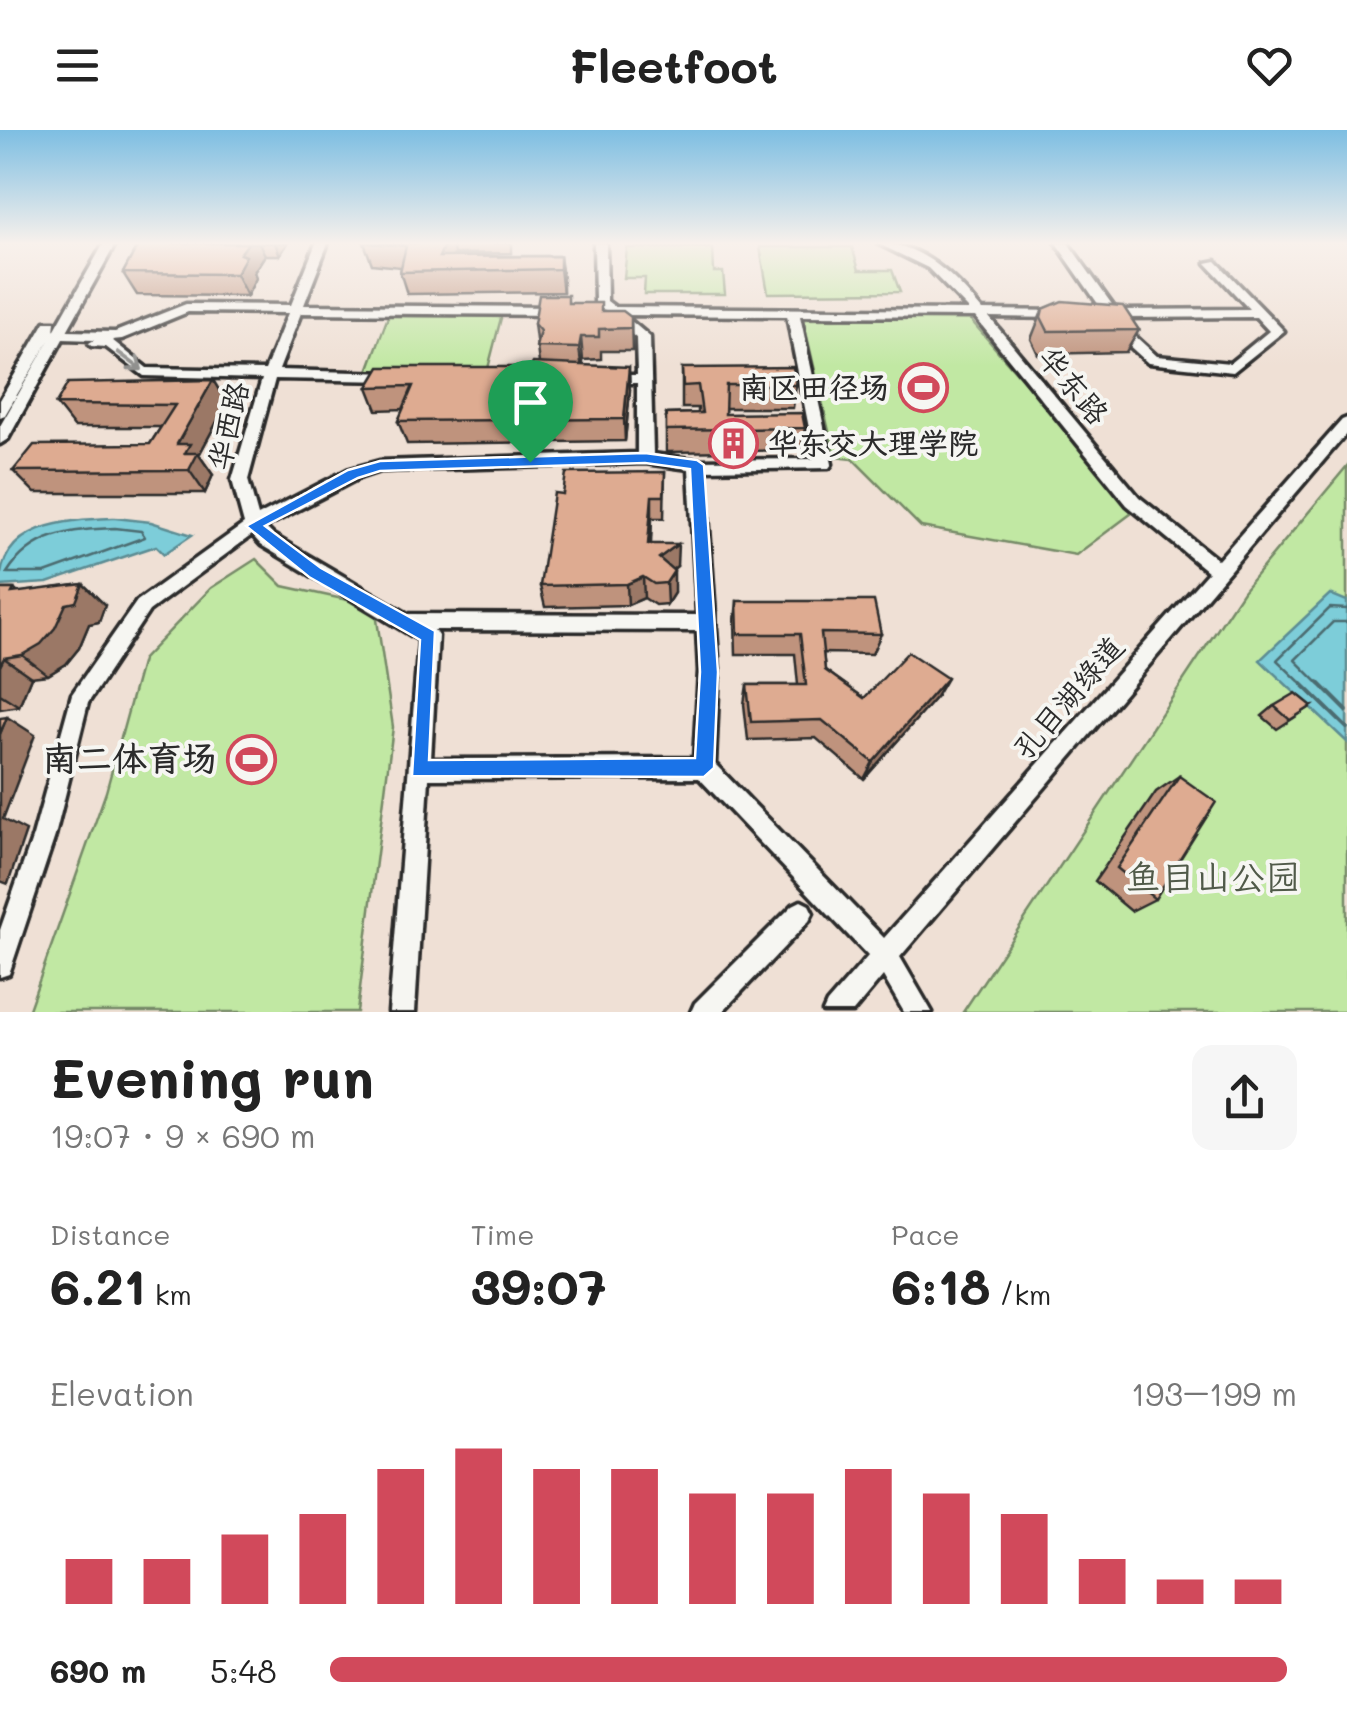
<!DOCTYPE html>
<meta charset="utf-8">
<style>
body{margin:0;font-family:Mali,"LXGW WenKai TC",sans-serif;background:#f6f6f6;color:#222;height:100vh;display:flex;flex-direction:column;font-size:38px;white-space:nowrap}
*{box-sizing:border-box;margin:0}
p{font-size:32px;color:#767676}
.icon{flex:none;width:55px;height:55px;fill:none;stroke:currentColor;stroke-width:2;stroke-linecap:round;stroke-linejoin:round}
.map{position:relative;height:882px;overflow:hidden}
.details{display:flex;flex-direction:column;background:#fff;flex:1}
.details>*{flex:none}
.pin{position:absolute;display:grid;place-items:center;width:85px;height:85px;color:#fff;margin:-102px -42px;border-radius:50% 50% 50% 0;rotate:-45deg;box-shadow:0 0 10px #0007}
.pin .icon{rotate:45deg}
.round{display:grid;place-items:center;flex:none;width:105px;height:105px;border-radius:20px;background:#f6f6f6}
.summary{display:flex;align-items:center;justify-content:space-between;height:170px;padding:0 50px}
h1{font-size:55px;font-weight:800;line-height:75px}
.figures{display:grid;grid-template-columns:repeat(3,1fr);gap:15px;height:170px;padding:10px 50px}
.figures div{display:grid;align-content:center}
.figures b{font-size:50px;font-weight:800}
.figures small{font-size:28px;font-weight:400}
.figures p{font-size:28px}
.chart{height:280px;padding:20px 50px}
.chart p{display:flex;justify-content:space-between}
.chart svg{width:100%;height:180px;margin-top:10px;stroke:#d1495b;stroke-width:6}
ul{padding:0 50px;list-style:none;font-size:32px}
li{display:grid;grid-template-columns:160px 120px 1fr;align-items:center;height:75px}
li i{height:25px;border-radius:12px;background:#d1495b}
header{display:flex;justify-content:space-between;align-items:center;height:130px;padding:0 50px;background:#fff;font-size:45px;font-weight:800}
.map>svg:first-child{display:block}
.green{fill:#c1e8a3;stroke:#768a67;stroke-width:2.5}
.water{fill:#7dcdd9;stroke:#5c8c93;stroke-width:2.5}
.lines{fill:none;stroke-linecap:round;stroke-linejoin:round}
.shore-far1{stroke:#4c6c71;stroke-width:2.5}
.shore{stroke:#4c6c71;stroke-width:4}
.minor-casing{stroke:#2b2b2b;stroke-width:7}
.minor{fill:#f6f6f2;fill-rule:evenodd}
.wall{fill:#bf937d;stroke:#2b2b2b;stroke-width:2.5}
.shaded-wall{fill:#9b7866;stroke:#2b2b2b;stroke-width:2.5}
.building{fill:#deab91;stroke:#2b2b2b;stroke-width:2.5}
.oneway{stroke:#90908e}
.route{fill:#1a73e8;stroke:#fff;stroke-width:2.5;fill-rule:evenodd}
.labels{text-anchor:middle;stroke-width:8;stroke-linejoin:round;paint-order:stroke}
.street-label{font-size:30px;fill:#2b2b2b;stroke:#f6f6f2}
.poi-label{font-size:30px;font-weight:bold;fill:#2b2b2b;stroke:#f6f6f2;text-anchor:end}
.near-poi-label{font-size:35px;font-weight:bold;fill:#2b2b2b;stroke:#f6f6f2;text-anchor:end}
.near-park-label{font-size:35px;fill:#505a49;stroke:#f6f6f2}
</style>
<header><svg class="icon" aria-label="menu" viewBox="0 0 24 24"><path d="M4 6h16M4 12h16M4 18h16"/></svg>Fleetfoot<svg class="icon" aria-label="heart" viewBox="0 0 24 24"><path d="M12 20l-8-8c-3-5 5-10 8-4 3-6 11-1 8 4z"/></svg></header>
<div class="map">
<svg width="1347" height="882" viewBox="0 0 1347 882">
<rect width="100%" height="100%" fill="#efe0d5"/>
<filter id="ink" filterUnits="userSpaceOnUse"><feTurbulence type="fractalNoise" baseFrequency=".01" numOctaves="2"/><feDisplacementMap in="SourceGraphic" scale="20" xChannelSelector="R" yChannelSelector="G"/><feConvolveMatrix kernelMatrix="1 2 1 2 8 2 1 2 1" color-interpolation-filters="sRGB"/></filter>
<g filter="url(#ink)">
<g class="green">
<polygon points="760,117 852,117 859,140 892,140 900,162 768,163"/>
<polygon points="627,118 713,118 714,142 723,142 725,164 644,164 645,148 624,148"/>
<polygon points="389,184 502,184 486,246 366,246"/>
<polygon points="969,188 1136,380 1076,425 921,397 853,329 835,327 803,189"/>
<polygon points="1347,336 1347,882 963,882 1243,461"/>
<polygon points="256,429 283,456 375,476 393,597 357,882 28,882 106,662 142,530 211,458"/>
</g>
<g class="water">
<path d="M115,388L151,392L192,405L164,424L156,416L47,453L0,456C0,392 68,390 115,388Z"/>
<polygon points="1330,464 1347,471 1347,612 1260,530"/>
</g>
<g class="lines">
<g class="shore-far1">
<path d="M115,398L141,401L145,407L45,443H7C32,403 71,400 115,398Z"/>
<polyline points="1303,555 1277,530 1330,478 1347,479"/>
<polyline points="1320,555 1295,530 1333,492 1347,492"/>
</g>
<g class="shore">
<polyline points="1300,552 1347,598"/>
<polyline points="1318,552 1347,581"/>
</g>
<defs>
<g id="minor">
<path d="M104,113H116L67,201L115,202L186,174L291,175L316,113H328L304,175L559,177L565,181L559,185L301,183L279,240L394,243L401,247L394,251L275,249L248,350L258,386L347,340L380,331L637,323V253H610L603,249L610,245H637L636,208L609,185L594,181L600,177L595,172L594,113H606L607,171L615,177L969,180L928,138L877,113C921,112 956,148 982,180L1068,181V187L1064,188L989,187L1139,367L1218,430L1342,290L1347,288V303L900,827L932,882H904L883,846L853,882H823L827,873L868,826L699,648L429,649L415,882H389L419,510L261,415L252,405L149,481L88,573L55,706L9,844L0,847V800L33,706L72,564L137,471L244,394L232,350L262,249L144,246L106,217L91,216L89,213L94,210L63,209L8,309L0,314V296L50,209L5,285L0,287V270L45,192H55L54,201ZM188,182L288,183L265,240L147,238L112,210L122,209ZM624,185L787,186L815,329L697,330L653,324L650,207ZM800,186L975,187L1127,375L1208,442L884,808L715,634L719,541L705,340L829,338L832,334ZM645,333L689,339L697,485L408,484L273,405L265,397L359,348L380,341ZM434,500L697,501L699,541L694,628L431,629L438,506Z"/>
<path d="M1056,113H1068L1116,180L1249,179L1206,133L1216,131L1284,201L1233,242L1148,233L1124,211L1108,188L1101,187L1099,184L1103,181ZM1256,187L1269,201L1230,233L1157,226L1134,205L1121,188Z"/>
<polygon points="801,771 809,775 813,783 809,791 722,882 691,882 695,873 793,775"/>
</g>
</defs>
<use href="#minor" class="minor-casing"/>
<use href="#minor" class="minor"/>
</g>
<g class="wall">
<polygon points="139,113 288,113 280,125 265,125 254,142 256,148 247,166 137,165 123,143"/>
<polygon points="364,113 512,113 512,123 454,124 453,126 560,126 563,162 407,164 400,142 401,137 372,134"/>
<polygon points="569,173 631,187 632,221 601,221 601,229 583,230 583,235 630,260 625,311 407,314 398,291 404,279 377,280 368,257 531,237 539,233 534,194"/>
<polygon points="1043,179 1139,200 1126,222 1038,224 1031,209"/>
<polygon points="682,238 796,255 793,278 725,278 725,284 805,298 801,320 666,322 666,284 698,283 698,278 682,278"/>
<polygon points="227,273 199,325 213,345 205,363 35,363 13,341 150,314 161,297 74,297 56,274"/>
<polygon points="665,342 664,388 652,388 651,414 677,436 672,440 674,463 667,474 655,475 644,468 628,475 545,477 540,456 563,364"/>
<polygon points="83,454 105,475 99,492 89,494 79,518 66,534 48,545 31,547 19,576 0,579 0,459 14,459 18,463"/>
<polygon points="737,471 881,504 872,524 823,523 825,540 864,568 936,567 864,649 816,608 748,610 744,574 747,555 798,555 795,524 736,524 735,491"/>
<polygon points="1274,576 1312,576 1277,599 1262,586"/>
<polygon points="1179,646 1155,769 1131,781 1095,751 1156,662"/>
</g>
<g class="shaded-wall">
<polygon points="248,113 259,113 265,125 254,142 256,148 247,166 236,144 240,124"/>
<polygon points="275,113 288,113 280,125"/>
<polygon points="445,113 452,113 454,124 448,141 439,127"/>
<polygon points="560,126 563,148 563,162 560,139"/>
<polygon points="581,207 583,230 582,240 579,218"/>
<polygon points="629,237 630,260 625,311 624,289"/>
<polygon points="213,250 227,273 199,325 213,345 205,363 189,340 177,314"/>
<polygon points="652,366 652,388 649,435 648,414"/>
<polygon points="678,414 677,436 659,450 659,428"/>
<polygon points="674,441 674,463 667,474 666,453"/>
<polygon points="643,447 644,468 628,475 627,454"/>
<polygon points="83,454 105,475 99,492 89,494 79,518 66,534 48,545 22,525"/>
<polygon points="4,528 31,547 19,576 0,564 0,536"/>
<polygon points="947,548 936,567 864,649 873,632"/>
<polygon points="7,587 35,605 3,689 26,701 8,754 0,751 0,604"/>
</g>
<g class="building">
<polygon points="139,113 248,113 240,124 246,126 236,144 123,143"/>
<polygon points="369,113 445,113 439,127 560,126 560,139 400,142 406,116"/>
<polygon points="539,165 568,165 568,173 601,173 601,181 623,181 631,187 631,198 599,199 599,207 581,207 579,218 536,217 540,201 534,194"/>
<polygon points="1062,171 1123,176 1139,200 1048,201 1041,187 1043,179"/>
<polygon points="533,233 629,237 624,289 398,291 413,256 368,257 380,237 531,237"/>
<polygon points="793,237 796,255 726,255 725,284 802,283 805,298 666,300 666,284 702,283 698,255 683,256 682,238"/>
<polygon points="213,250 177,314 190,314 185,323 198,323 189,340 13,341 34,315 150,314 175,275 56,274 68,253"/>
<polygon points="665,342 664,366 652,366 648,414 678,414 659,428 674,441 666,453 654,454 643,447 627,454 540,456 554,363 563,364 566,343"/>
<polygon points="83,454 76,472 66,474 55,498 41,514 22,525 4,528 0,536 0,459 14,459 12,463"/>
<polygon points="737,471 874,471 881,504 821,503 825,540 864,568 908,522 947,548 873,632 822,590 751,592 747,555 806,555 800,504 738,504"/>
<polygon points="1296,563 1312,576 1290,590 1274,576"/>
<polygon points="7,587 0,604 0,588"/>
<polygon points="1179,646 1216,672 1155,769 1117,738"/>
</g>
<defs><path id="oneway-shaft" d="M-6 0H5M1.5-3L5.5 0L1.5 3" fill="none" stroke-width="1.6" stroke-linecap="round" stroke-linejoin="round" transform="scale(2.5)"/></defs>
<use class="oneway" href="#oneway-shaft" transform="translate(130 231) rotate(37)"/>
</g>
<linearGradient id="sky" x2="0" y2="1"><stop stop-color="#7dbee2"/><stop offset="0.48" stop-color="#f8f1ec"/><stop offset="1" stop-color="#f8f1ec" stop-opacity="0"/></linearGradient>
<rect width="1347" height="236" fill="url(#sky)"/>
<path class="route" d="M645,323L697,330L704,335L718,542L714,638L704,647L412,646L420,510L309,447L246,396L348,340L380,331ZM645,333L690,339L700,542L695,628L429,630L435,501L321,438L265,396L358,348L380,341Z"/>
<defs>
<symbol id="stadium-ring" viewBox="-11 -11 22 22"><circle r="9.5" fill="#f6f6f2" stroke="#d1495b" stroke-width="1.5"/><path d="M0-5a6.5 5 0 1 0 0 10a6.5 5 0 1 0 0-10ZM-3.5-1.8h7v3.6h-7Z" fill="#d1495b"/></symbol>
<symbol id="building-ring" viewBox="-11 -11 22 22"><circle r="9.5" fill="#f6f6f2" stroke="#d1495b" stroke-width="1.5"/><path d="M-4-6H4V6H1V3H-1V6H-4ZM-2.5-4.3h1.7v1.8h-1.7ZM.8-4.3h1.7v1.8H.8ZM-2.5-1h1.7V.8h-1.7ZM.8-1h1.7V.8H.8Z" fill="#d1495b"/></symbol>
</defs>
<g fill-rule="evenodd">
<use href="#stadium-ring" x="896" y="230" width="55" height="55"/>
<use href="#building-ring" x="706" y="286" width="55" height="55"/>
<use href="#stadium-ring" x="224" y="602" width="55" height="55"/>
</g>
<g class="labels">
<g class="street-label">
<text transform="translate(1073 256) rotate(50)" y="10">华东路</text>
<text transform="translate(229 296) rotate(-77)" y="10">华西路</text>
<text transform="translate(1069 568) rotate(-49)" y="10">孔目湖绿道</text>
</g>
<g class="poi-label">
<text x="889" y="268">南区田径场</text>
<text x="768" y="324" text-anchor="start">华东交大理学院</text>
</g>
<g class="near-poi-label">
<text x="217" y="641">南二体育场</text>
</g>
<g class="near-park-label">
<text x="1213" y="760">鱼目山公园</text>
</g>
</g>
</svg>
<div class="pin" style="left:530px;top:332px;background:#1e9e55"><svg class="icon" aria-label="arrive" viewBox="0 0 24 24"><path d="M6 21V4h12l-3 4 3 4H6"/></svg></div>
</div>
<section class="details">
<div class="summary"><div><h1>Evening run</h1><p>19:07 · 9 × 690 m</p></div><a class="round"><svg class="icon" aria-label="share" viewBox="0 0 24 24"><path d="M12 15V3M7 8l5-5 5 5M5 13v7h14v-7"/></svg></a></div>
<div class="figures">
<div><p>Distance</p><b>6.21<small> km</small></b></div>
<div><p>Time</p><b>39:07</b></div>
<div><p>Pace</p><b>6:18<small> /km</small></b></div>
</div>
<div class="chart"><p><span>Elevation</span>193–199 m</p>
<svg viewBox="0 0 160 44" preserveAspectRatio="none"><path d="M5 44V33M15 44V33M25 44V27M35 44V22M45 44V11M55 44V6M65 44V11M75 44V11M85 44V17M95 44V17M105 44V11M115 44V17M125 44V22M135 44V33M145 44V38M155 44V38"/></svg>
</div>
<ul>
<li><b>690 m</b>5:48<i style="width:99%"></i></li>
</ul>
</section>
